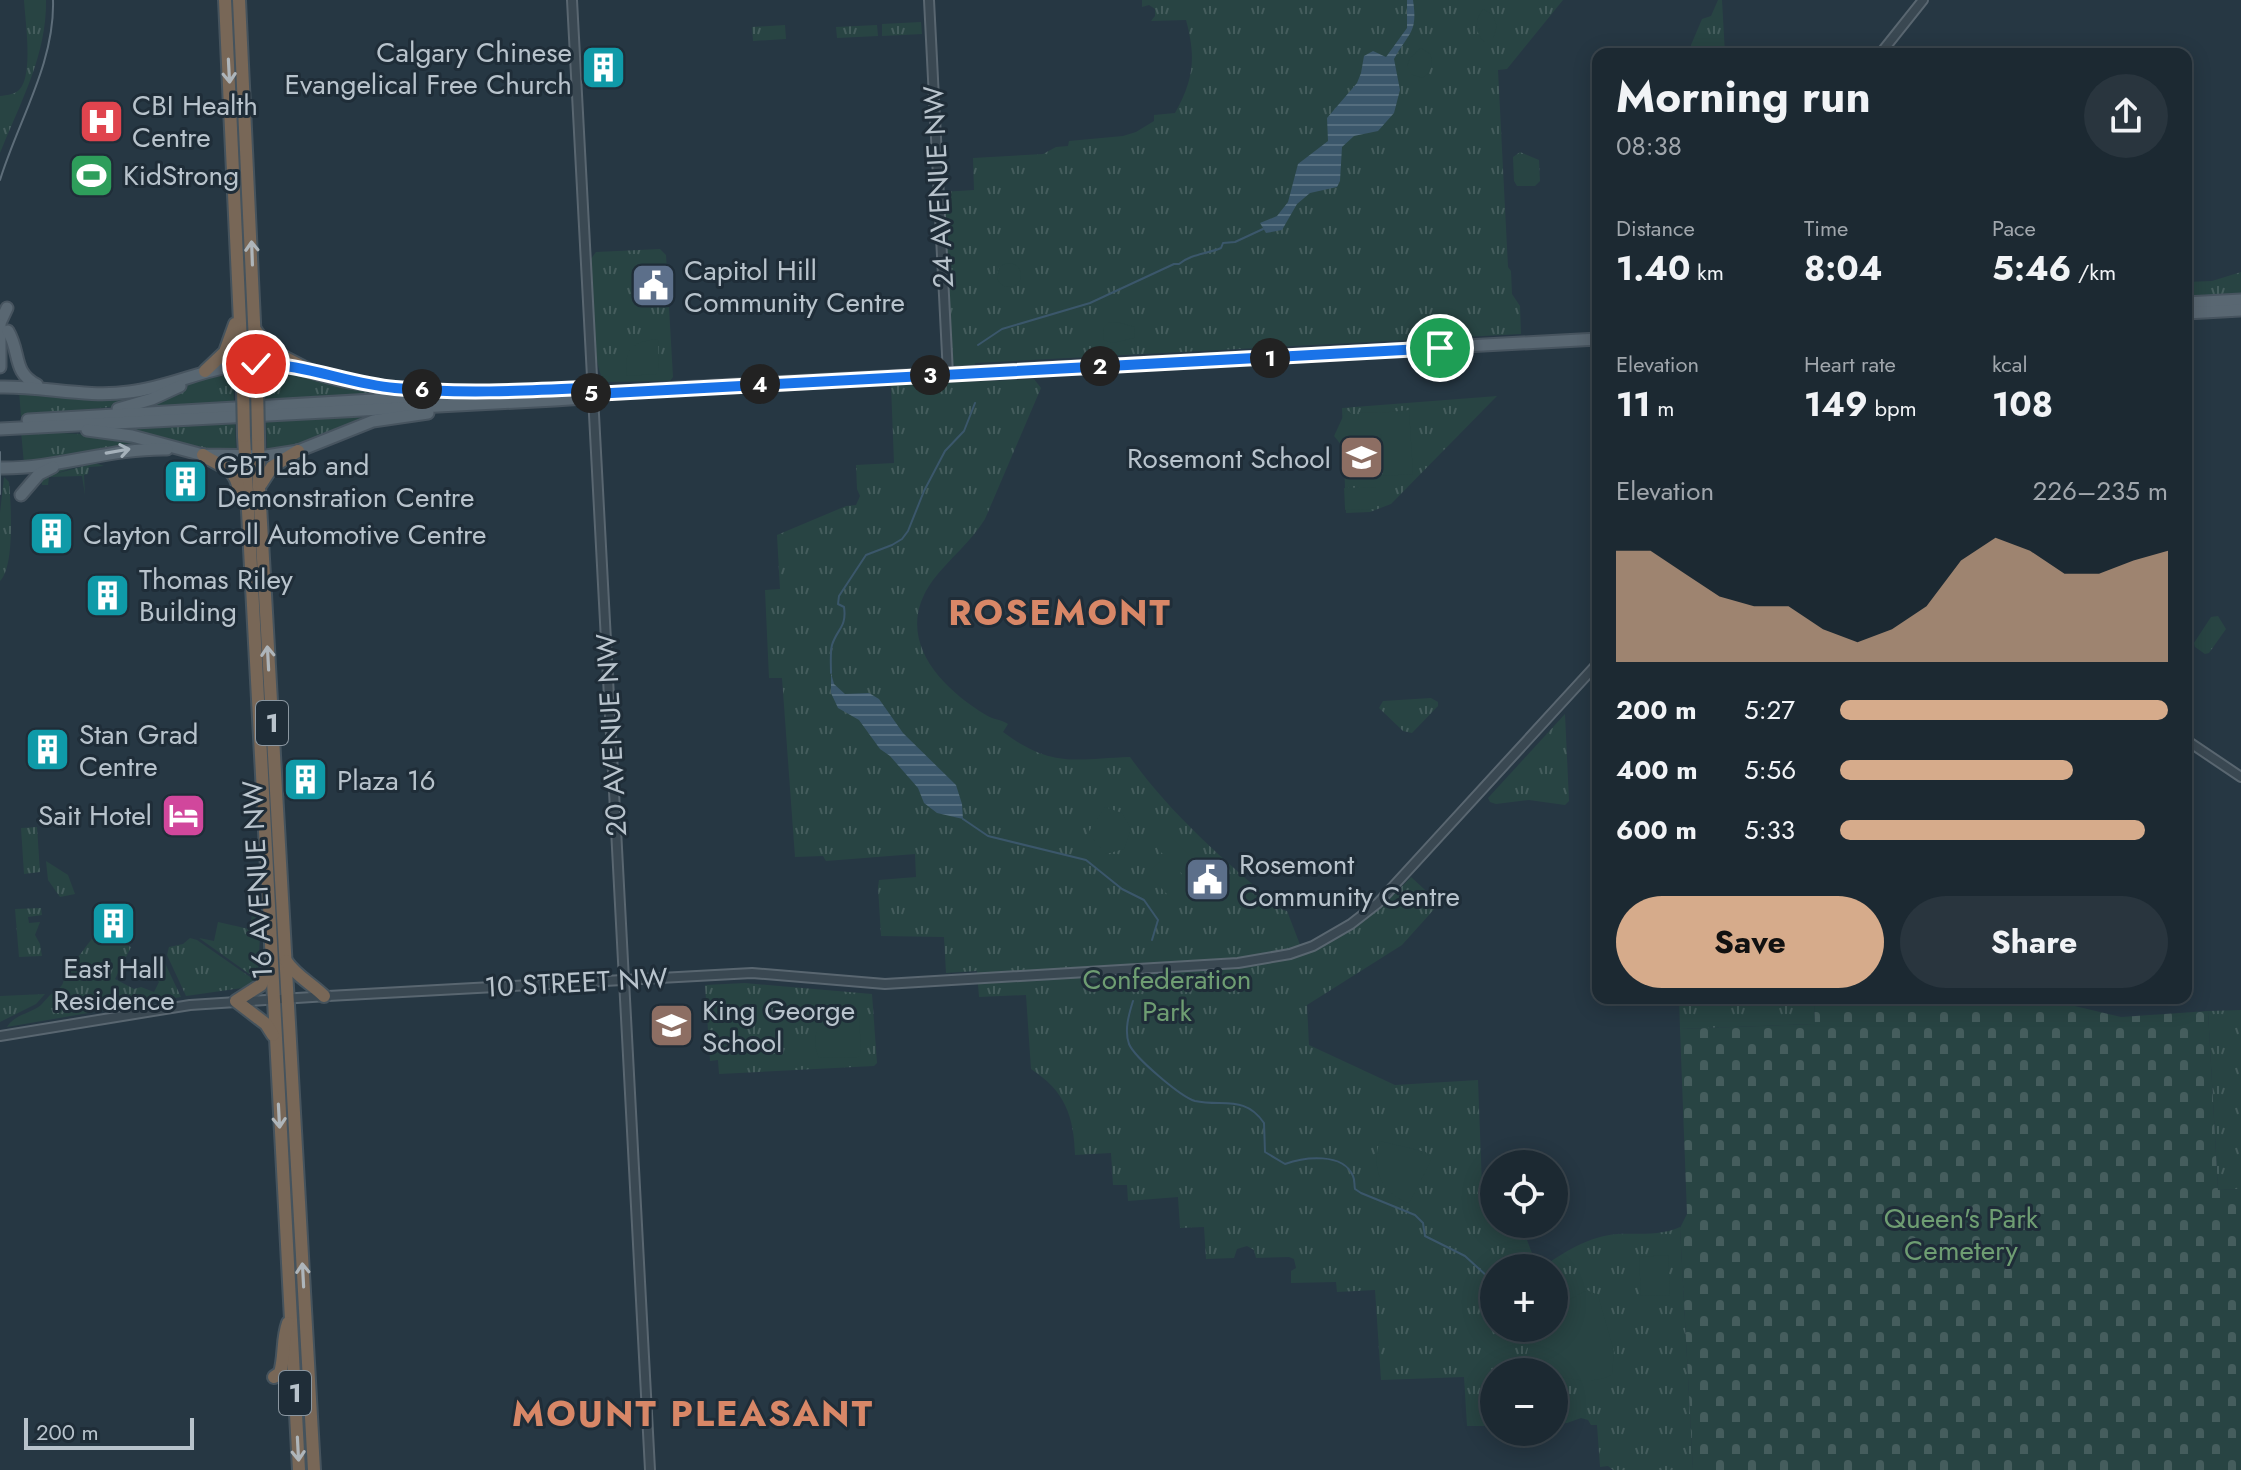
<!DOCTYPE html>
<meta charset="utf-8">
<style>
body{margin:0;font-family:Jost,sans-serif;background:#29353e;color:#f1f3f6;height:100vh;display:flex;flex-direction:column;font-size:30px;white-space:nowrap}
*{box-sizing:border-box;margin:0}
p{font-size:26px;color:#a0a6ac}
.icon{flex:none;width:44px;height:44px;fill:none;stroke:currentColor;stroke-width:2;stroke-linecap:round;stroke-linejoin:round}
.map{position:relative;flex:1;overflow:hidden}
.details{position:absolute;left:1592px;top:48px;width:600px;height:956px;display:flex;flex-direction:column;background:#1c2932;border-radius:16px;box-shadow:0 4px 20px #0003,0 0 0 2px #3a454d}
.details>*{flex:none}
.controls{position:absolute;left:1480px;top:1150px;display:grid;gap:16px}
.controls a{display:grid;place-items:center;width:88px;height:88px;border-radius:50%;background:#1c2932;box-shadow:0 4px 20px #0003,0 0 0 2px #3a454d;font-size:40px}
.scale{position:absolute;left:24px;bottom:20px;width:170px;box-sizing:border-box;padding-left:8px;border:4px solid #b8c3cc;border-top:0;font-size:22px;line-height:28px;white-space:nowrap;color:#b8c3cc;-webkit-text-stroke:6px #1f2d38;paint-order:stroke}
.pin{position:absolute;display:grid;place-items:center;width:68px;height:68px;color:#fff;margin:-34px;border:4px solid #fff;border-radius:50%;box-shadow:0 2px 8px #0007}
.km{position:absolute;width:40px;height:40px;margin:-20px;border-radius:50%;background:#222;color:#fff;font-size:22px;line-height:40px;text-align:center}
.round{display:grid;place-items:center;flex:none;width:84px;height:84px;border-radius:42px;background:#29353e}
.summary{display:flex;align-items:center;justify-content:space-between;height:136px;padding:0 24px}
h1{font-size:44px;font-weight:700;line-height:60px}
.metrics{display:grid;grid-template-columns:repeat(3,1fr);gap:12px;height:136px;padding:8px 24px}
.metrics div{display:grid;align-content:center}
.metrics b{font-size:34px;font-weight:700}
.metrics small{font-size:22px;font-weight:400}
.metrics p{font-size:22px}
.chart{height:224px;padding:16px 24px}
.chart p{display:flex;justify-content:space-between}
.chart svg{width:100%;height:144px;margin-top:8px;fill:#d6ab8b;opacity:.7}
.cta{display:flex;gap:16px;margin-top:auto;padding:16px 24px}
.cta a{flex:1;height:92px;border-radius:48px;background:#d6ab8b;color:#111;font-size:32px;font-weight:700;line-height:92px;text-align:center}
.cta a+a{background:#29353e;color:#f1f3f6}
ul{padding:0 24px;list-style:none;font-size:26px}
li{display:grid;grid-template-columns:128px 96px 1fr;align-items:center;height:60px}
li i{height:20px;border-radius:10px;background:#d6ab8b}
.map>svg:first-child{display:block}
.medical{fill:#333343}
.grass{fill:url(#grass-tufts);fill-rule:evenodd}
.cemetery{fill:url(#cemetery-stones)}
.pitch{fill:#284443}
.water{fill:url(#water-rules)}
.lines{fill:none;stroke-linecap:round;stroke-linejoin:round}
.stream{stroke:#3b576b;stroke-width:2}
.minor-casing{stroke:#596670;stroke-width:12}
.major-casing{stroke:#47545f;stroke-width:15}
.highway-casing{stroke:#45535d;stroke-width:16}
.minor{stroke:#3a4852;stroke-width:8}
.major{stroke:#596772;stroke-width:11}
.highway{stroke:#786757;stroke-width:12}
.tram{stroke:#5d6d79;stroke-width:2}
.highway-bridge-casing{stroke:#45535d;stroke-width:16;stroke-linecap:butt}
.highway-bridge{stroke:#786757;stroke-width:12}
.oneway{stroke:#aeb5ba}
.oneway2{stroke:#a5b1ba}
.route-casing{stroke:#fff;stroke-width:16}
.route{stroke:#1a73e8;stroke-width:10}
.labels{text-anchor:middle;stroke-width:6;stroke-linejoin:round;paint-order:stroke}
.shield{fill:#1f2d38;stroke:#8a96a0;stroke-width:2}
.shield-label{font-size:26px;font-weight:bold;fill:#b8c3cc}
.poi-label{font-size:28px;fill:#b8c3cc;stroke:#1f2d38;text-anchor:start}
.street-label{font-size:28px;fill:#b8c3cc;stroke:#1f2d38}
.park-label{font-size:28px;fill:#6e9d72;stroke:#1f2d38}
.district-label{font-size:36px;font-weight:bold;letter-spacing:2px;fill:#d88767;stroke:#1f2d38}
</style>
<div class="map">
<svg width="2241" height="1470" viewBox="0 0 2241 1470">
<defs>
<pattern id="grass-tufts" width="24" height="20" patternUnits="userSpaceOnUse" patternTransform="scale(2)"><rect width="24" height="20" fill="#284443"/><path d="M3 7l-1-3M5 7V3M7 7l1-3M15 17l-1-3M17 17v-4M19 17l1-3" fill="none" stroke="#455d5d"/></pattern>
<pattern id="cemetery-stones" width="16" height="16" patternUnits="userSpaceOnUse" patternTransform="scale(2)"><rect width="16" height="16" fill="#284443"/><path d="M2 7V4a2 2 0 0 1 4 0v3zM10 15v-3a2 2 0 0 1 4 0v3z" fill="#455d5d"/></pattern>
<pattern id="water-rules" width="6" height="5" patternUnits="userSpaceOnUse" patternTransform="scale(2)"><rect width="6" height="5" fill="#3b576b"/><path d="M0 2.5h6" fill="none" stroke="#556e7f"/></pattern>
</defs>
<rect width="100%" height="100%" fill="#263743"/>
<polygon class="medical" points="114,113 115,135 89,136 88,114"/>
<g class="grass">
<path d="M24,0H46C47,55 20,103 0,153V96C7,95 13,95 19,90C34,76 25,20 24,0Z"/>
<path d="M1142,0H1563L1507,69L1498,70L1508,267L1511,271L1512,294L1520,306L1521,334L975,363V367L959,368L950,362L942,192L974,190L973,158L1043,154L1056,147L1068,146L1069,141L1123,136L1136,132L1154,121V115L1175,113C1194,79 1196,57 1186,20L1151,21L1155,16V9L1149,5L1142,7Z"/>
<polygon points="1718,0 1722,0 1725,54 1691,54 1691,45 1702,19 1711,16"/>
<polygon points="921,22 922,34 882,36 882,24"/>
<polygon points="785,25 786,39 753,41 752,27"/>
<polygon points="877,25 878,36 837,38 836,27"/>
<polygon points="1520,152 1539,160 1540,181 1535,186 1517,186 1514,181 1513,157"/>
<path d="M660,249L666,255L673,377L670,381L605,382C591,366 592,286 590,260L596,252Z"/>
<polygon points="2241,272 2241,294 2186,297 2186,282 2212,281"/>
<polygon points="265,369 280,370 404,393 266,402"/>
<polygon points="233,370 234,403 136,410 210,375"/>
<path d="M1034,379L1041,388L985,519C971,542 950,558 933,580C892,636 938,686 986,715C993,720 1001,719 1008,724L1003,732C1052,768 1074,759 1130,757C1172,816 1228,864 1283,910L1287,911L1304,955C1349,935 1377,912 1411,877L1436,900L1433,902L1437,906L1402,945L1307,1005L1309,1045L1395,1085L1478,1080L1482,1186H1494V1224H1521L1533,1256L1542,1268C1563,1252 1590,1236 1617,1234C1638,1233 1661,1236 1680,1227L1693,1470H1613L1608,1466L1600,1467L1597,1425H1591L1588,1420L1581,1418L1567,1423L1554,1424V1372H1494V1426H1467L1464,1377L1381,1380L1375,1290L1337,1292L1336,1282L1291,1283V1271L1296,1268L1294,1259L1289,1257L1256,1258L1254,1250L1247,1246L1237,1249L1234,1258L1206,1259L1204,1227L1180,1228L1178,1197L1128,1201L1127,1185H1113L1111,1153L1075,1155C1074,1116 1065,1091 1031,1069L1026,995L979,997L977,971L946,973L944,937L881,936L878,887L879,880L916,877L915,854L826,861L823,856L795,857L782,678H769L765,590L780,589L777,535L846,506L856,505L860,496L857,489L856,465L894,463L891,385ZM1494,1268H1554V1328H1494Z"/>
<polygon points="19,391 154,392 155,395 111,407 21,416"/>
<polygon points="1497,396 1391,504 1370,512 1346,513 1342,408"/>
<polygon points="383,413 300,445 267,451 266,419"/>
<polygon points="235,421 236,450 209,449 108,427"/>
<polygon points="21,431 101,435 149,445 24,464"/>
<polygon points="95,463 104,466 89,467 88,474 84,475 85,495 82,476 49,477 48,485 42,485 41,479 47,476 41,475 65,467 82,465 51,475"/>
<path d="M4,477L9,482C11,503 15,566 0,581V513Z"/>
<polygon points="2218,616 2226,629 2209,653 2205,654 2195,647 2194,643 2211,617"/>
<polygon points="1431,698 1438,702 1438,706 1412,733 1403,731 1379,708 1383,701"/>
<polygon points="1565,714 1569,801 1565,805 1529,800 1496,804 1490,802 1488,798"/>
<polygon points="37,827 40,872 24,874 21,828"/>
<polygon points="46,861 68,875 75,894 60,897 48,880"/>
<polygon points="254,906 260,935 258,974 255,978 199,938 214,941 218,922 249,929"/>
<polygon points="41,908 42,915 28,917 29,923 40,922 35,935 40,944 42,956 19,957 15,909"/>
<path d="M94,936L106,937L131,947L115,979L134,989L141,987L154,992L159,982L156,978L164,961L181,997L7,1027C15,1014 30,1014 41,1005C44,1002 47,998 50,995C63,986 65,985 64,968L72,965Z"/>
<polygon points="190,938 197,940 253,979 253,984 242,988 186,996 167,955 169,947 183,944"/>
<polygon points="745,983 872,994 877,1063 874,1066 719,1074 718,1060 710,1061 705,985"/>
<polygon points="45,994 36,1004 0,1022 0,996"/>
<polygon points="1679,998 1814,998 1815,1024 1680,1029"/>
<polygon points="2241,1010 2241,1189 2218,1190 2208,1011"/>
</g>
<polygon class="cemetery" points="1814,998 2041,998 2121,1017 2208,1011 2218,1190 2241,1189 2241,1470 1693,1470 1680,1228 1687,1214 1680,1029 1815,1024"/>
<g class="pitch">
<path d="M1483,9L1493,15L1497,27L1493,38L1485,42C1474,34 1475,18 1483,9Z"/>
<path d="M1421,48L1430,54C1434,63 1431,73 1422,78L1411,74L1407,66L1410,58Z"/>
<circle cx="1009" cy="275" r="12"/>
<polygon points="1117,322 1135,327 1134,338 1113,343 1104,340 1103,328 1108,323"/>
<path d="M658,339L659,370L656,374L627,376C624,348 631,342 658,339Z"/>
<polygon points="1409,410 1413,474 1383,476 1381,434 1378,453 1356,451 1356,447 1342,446 1334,436 1345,412 1349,411 1358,420 1359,412 1379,413"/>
<polygon points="1376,487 1376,509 1345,510 1344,488"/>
<polygon points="1105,807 1122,813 1131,829 1124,849 1106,854 1088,833"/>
<polygon points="1170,836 1198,864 1185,877 1157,848"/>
<polygon points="1159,862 1186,890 1174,901 1147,874"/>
<path d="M838,1012L859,1015L861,1053L858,1057L819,1058C810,1038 817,1020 838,1012Z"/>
<path d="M1380,1141L1426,1152L1431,1161L1409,1203C1382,1195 1370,1167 1380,1141Z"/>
<polygon points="1668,1255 1670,1295 1641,1296 1639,1257"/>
<path d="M1587,1290L1598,1295L1614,1351L1612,1374C1596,1385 1572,1379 1554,1376V1372H1532L1525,1360L1531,1337L1536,1328H1554V1308Z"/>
</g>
<g class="water">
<path d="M1407,0H1413C1418,33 1409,32 1394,59L1400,90L1394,113L1378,131L1354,136L1342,147L1340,181L1337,187L1310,193L1297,204L1282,230L1266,233L1260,223L1277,216L1288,202L1298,164L1328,141L1327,118L1357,83L1361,73L1364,56L1373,51L1386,57L1407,28Z"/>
<polygon points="831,673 834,684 845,694 869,693 879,699 903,733 956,785 962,804 963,819 937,813 924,803 918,788 890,756 880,749 859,720 838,708 831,693"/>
</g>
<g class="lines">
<g class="stream">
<path d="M978,345L1002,329L1090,303L1174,264H1179C1191,254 1207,254 1221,248L1223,243L1235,242L1263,229"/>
<path d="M831,673C831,664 830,653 832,645C837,629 847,627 844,607L838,604L839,596L866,555L892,545L902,539L908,531L924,491L945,451L964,431L975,403"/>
<polyline points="963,819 988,836 1086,860 1122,889 1144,900 1158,920 1152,940"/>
<path d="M1133,1001C1129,1014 1124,1030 1129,1044C1135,1058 1181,1097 1195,1101C1223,1107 1245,1095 1264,1123L1265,1152L1285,1164C1304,1157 1343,1152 1353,1176C1355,1180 1354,1185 1355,1189L1361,1193L1415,1215L1423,1223L1425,1236L1465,1256L1489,1278"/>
</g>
<defs>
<g id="minor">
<polyline points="572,0 650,1470"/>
<polyline points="929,0 948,374"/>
<polyline points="1880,54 1923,0"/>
<polyline points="2186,740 2241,777"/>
<polyline points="0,1036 190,1005 328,996 752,973 885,984 1238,963 1290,954 1313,946 1351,924 1378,903 1598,663"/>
</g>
<g id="major">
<polyline points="2186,303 2241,300"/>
<polyline points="2186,313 2241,310"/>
<polyline points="0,323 7,308"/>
<polyline points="0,325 0,367"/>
<path d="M8,331C21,353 12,372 37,385"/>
<path d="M0,387C43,386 86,398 129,392C179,386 213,362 266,364C296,365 322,377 350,382C379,387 407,389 436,389"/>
<polyline points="118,409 152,399 180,386"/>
<polyline points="28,420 545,390 584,388 593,394"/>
<polyline points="0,429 555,400 584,398 593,394 679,388 1598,339"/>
<polyline points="87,430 132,436 203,455 266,456 298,451 373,421 428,413"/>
<path d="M0,468C57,469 110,448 167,449"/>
<polyline points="21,495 39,474 53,467"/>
</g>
<g id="highway">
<polyline points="225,0 243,387"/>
<polyline points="239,0 257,386"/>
<polyline points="256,331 270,350 313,372"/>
<polyline points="205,371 225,352 235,324"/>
<polyline points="258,435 259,487 314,1470"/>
<polyline points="244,436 299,1470"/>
<path d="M203,455C225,470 236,465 240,496"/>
<polyline points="261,484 272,467 298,451"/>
<path d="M286,961C296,976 311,983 324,996"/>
<polyline points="269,966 261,985 236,1001 266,1024 273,1035"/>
<path d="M274,1377L280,1373C285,1356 282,1340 288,1323"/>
</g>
</defs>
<use href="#minor" class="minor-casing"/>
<use href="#major" class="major-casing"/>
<use href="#highway" class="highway-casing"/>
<use href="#minor" class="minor"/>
<use href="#major" class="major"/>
<use href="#highway" class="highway"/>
<g class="tram">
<path d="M0,180C18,121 55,63 53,0"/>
<polyline points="0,452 0,494"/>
</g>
<defs>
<g id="highway-bridge">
<polyline points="257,386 258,435"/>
<polyline points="243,387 244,436"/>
</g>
</defs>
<use href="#highway-bridge" class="highway-bridge-casing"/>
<use href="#highway-bridge" class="highway-bridge"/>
</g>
<defs><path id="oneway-shaft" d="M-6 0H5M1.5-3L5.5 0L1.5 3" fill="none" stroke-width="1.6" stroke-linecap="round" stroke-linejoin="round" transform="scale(2)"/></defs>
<g class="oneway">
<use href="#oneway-shaft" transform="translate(229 71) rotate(87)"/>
<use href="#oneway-shaft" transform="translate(252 253) rotate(-92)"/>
<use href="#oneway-shaft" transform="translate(268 658) rotate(-93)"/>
<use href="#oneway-shaft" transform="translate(279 1116) rotate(87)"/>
<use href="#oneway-shaft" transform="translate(303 1275) rotate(-93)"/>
<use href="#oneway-shaft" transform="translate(298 1449) rotate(87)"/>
</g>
<use class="oneway2" href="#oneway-shaft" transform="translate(118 451) rotate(-10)"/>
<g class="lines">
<defs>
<path id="route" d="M256,364C303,363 348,384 395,388C458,394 521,391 584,388L593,394L1440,348"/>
</defs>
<use href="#route" class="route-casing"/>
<use href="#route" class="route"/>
</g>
<defs>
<symbol id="building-square" viewBox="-11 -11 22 22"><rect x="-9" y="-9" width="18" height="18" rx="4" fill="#0f9aa8" stroke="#1f2d38"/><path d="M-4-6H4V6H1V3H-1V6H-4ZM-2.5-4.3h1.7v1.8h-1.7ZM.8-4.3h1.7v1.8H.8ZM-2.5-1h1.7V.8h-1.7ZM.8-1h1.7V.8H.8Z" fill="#fff"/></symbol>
<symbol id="hospital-square" viewBox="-11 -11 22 22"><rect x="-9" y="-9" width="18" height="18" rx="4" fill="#e0444e" stroke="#1f2d38"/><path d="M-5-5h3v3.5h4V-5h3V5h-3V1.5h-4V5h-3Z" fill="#fff"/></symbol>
<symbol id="stadium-square" viewBox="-11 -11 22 22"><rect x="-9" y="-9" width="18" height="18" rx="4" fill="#2e9e5b" stroke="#1f2d38"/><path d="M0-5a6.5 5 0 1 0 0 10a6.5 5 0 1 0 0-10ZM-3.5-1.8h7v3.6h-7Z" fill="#fff"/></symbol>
<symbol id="civic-square" viewBox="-11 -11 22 22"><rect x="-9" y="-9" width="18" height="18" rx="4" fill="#5c6f8a" stroke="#1f2d38"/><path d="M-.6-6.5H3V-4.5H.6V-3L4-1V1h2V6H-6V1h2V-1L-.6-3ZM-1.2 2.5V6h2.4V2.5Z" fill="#fff"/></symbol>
<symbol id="school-square" viewBox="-11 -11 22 22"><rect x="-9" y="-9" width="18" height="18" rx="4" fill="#8d6e63" stroke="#1f2d38"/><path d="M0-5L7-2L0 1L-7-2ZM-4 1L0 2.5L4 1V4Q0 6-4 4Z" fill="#fff"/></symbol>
<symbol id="hotel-square" viewBox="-11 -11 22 22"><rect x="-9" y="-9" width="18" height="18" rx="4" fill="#d1479c" stroke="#1f2d38"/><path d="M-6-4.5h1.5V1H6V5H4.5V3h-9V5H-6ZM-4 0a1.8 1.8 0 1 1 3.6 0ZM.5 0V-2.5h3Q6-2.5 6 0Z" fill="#fff"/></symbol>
</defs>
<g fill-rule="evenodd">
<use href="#building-square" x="578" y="42" width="51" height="51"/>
<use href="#hospital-square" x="76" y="96" width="51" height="51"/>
<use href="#stadium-square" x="66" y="150" width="51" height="51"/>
<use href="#civic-square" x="628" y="260" width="51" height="51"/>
<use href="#school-square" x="1336" y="432" width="51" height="51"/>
<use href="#building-square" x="160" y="456" width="51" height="51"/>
<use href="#building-square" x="26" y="508" width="51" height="51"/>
<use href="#building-square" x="82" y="570" width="51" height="51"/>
<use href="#building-square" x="22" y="724" width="51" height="51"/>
<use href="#building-square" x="280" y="754" width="51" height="51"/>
<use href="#hotel-square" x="158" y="790" width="51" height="51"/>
<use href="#civic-square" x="1182" y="854" width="51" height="51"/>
<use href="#building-square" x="88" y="898" width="51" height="51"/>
<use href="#school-square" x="646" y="1000" width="51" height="51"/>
</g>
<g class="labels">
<g class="shield">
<rect x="256" y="701" width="32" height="44" rx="6"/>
<rect x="279" y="1371" width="32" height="44" rx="6"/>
</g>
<g class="shield-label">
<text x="272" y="732">1</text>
<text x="295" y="1402">1</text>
</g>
<g class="poi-label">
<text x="572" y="62" text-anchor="end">Calgary Chinese<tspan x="572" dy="32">Evangelical Free Church</tspan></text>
<text x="132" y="115">CBI Health<tspan x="132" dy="32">Centre</tspan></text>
<text x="123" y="185">KidStrong</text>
<text x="684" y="280">Capitol Hill<tspan x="684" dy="32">Community Centre</tspan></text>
<text x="1331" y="468" text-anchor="end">Rosemont School</text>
<text x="217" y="475">GBT Lab and<tspan x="217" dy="32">Demonstration Centre</tspan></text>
<text x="83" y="544">Clayton Carroll Automotive Centre</text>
<text x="139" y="589">Thomas Riley<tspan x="139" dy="32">Building</tspan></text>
<text x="79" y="744">Stan Grad<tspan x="79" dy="32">Centre</tspan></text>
<text x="337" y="790">Plaza 16</text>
<text x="152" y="825" text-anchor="end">Sait Hotel</text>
<text x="1239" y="874">Rosemont<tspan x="1239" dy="32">Community Centre</tspan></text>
<text x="114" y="978" text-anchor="middle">East Hall<tspan x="114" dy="32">Residence</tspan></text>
<text x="702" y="1020">King George<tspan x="702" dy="32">School</tspan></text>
</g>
<g class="street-label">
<text transform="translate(938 187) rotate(-93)" y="10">24 AVENUE NW</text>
<text transform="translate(611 735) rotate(-93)" y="10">20 AVENUE NW</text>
<text transform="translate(257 880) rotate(-93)" y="10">16 AVENUE NW</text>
<text transform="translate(576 982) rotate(-3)" y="10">10 STREET NW</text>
</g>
<g class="park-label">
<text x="1167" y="989">Confederation<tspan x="1167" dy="32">Park</tspan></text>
<text x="1961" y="1228">Queen's Park<tspan x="1961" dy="32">Cemetery</tspan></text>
</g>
<g class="district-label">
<text x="1060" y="625">ROSEMONT</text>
<text x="693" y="1426">MOUNT PLEASANT</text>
</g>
</g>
</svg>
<div class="controls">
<a><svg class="icon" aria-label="locate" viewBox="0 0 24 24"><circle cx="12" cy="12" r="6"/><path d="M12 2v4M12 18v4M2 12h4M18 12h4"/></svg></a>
<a>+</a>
<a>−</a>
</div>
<div class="scale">200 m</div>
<div class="pin" style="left:1440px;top:348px;background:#1e9e55"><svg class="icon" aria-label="arrive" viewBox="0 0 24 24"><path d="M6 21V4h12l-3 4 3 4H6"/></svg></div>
<div class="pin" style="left:256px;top:364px;background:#d93025"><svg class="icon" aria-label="check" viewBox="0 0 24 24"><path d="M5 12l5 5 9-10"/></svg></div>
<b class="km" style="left:1270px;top:358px">1</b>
<b class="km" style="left:1100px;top:366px">2</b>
<b class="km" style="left:930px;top:375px">3</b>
<b class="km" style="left:760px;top:384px">4</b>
<b class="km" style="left:591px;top:393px">5</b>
<b class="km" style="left:422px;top:389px">6</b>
<section class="details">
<div class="summary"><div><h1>Morning run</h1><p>08:38</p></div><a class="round"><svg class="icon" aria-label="share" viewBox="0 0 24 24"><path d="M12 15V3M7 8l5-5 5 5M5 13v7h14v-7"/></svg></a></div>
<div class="metrics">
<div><p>Distance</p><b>1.40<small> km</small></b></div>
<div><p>Time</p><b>8:04</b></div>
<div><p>Pace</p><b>5:46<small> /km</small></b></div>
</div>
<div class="metrics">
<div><p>Elevation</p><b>11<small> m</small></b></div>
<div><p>Heart rate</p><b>149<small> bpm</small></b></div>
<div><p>kcal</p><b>108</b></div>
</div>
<div class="chart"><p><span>Elevation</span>226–235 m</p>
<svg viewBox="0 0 160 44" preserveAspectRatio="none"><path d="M0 44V10L10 10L20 17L30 24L40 27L50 27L60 34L70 38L80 34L90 27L100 13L110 6L120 10L130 17L140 17L150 13L160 10V44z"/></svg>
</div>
<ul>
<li><b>200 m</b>5:27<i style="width:100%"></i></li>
<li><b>400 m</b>5:56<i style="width:71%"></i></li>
<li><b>600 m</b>5:33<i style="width:93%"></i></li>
</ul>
<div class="cta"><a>Save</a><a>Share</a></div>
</section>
</div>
